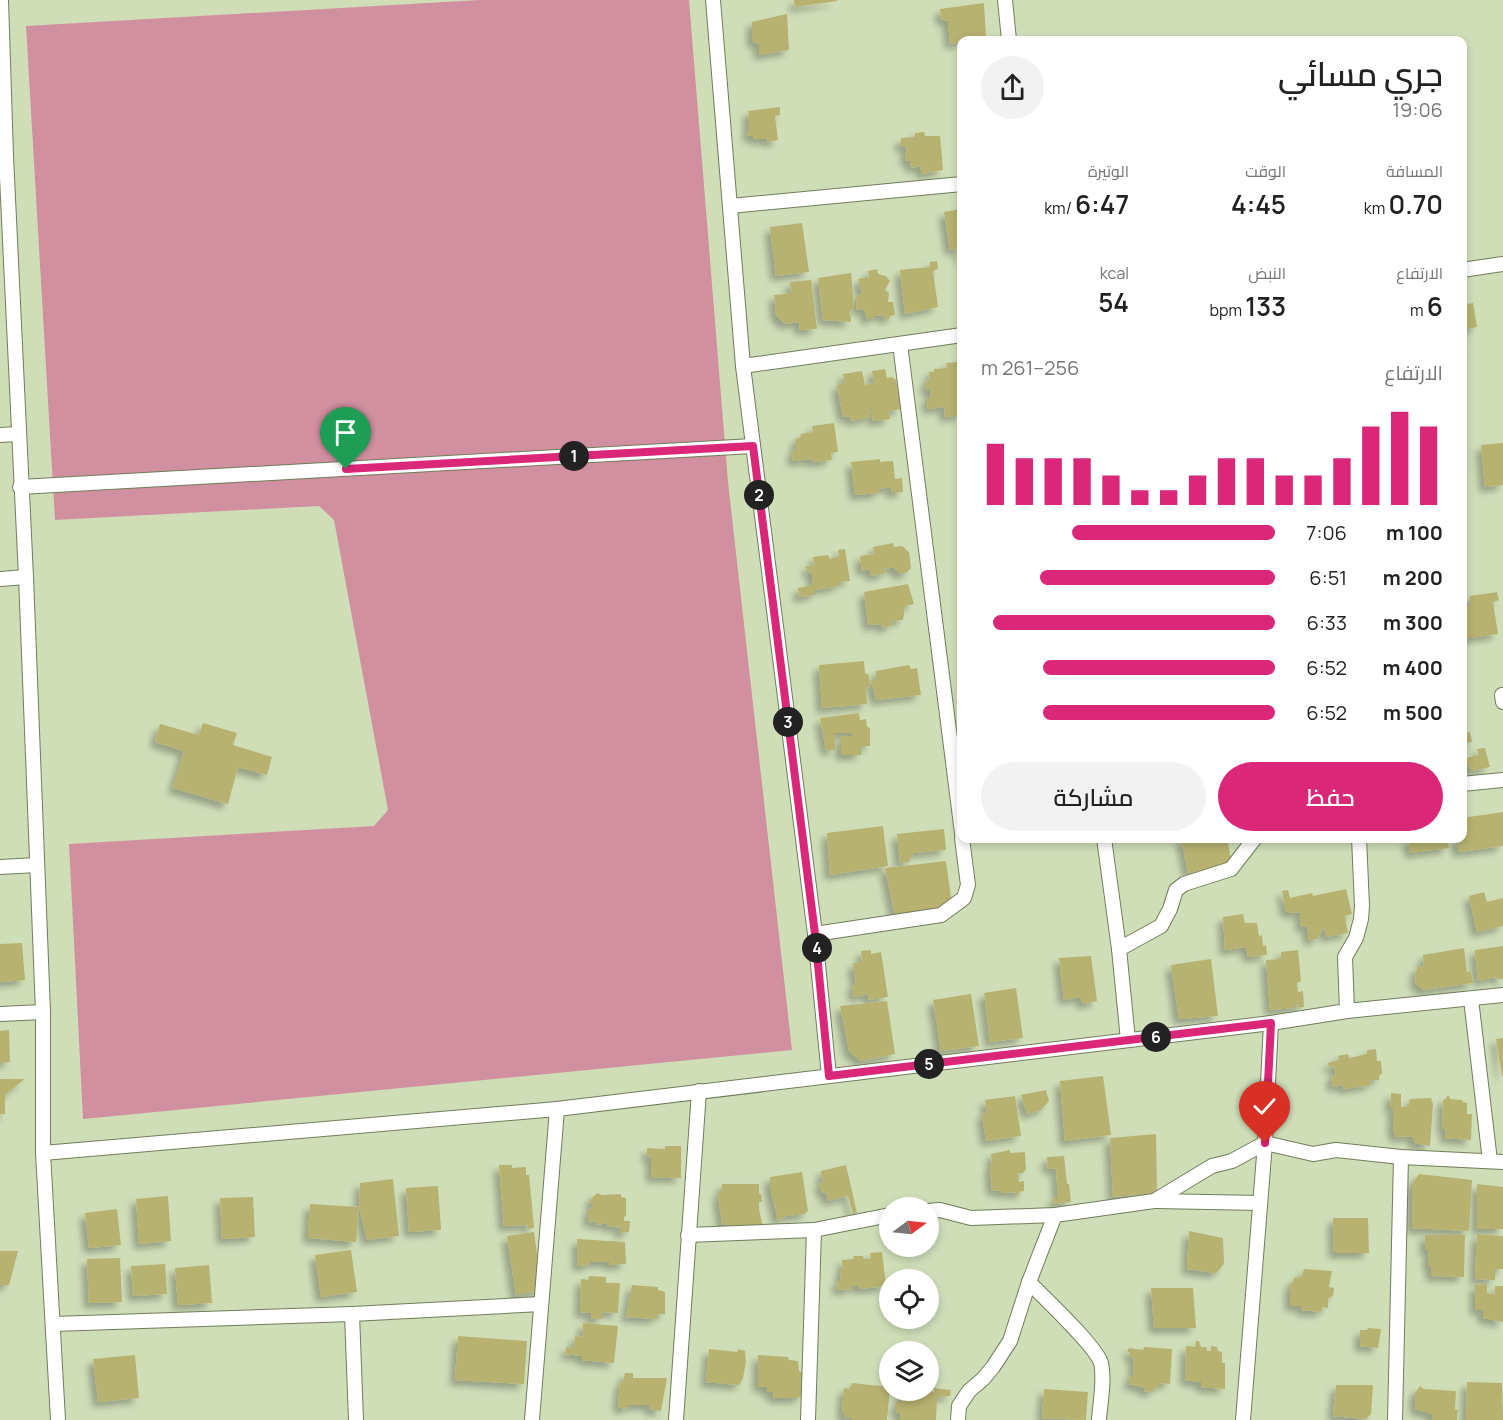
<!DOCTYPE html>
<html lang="ar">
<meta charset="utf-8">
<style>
body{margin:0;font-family:Manrope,Cairo,sans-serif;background:#f2f2f2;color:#222;direction:rtl;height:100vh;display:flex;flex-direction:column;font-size:22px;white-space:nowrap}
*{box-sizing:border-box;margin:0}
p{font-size:20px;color:#767676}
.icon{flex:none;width:33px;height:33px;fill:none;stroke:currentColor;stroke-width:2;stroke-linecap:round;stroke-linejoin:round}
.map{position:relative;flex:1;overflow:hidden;direction:ltr}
.side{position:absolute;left:957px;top:36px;width:510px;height:807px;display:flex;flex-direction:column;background:#fff;border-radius:12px;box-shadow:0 3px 9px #0003;direction:rtl}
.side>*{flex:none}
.needle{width:39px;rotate:75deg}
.buttons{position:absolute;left:879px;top:1197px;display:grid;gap:12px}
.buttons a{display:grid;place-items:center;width:60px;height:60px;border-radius:50%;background:#fff;box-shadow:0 3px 9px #0003;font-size:30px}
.pin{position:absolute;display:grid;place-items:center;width:51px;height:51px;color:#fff;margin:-62px -26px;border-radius:50% 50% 50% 0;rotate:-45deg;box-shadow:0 0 6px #0007}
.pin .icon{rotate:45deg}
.km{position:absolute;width:30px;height:30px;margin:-15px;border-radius:50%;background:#222;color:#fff;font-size:16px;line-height:30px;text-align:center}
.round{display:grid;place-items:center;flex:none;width:63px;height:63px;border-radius:32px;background:#f2f2f2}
.head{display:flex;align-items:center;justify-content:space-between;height:102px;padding:0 24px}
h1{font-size:33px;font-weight:600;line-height:45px}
.metrics{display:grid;grid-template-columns:repeat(3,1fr);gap:9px;height:102px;padding:6px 24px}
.metrics div{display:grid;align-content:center}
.metrics b{font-size:26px;font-weight:600}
.metrics small{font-size:16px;font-weight:400}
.metrics p{font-size:16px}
.chart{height:168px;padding:12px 24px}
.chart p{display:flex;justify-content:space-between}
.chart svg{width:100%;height:108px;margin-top:6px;stroke:#db2777;stroke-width:6}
.primary-button{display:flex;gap:12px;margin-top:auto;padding:12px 24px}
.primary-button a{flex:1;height:69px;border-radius:36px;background:#db2777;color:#fff;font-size:24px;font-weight:600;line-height:69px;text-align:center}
.primary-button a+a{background:#f2f2f2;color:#222}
ul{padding:0 24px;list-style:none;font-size:20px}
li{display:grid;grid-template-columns:96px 72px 1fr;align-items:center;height:45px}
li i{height:15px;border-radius:8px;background:#db2777}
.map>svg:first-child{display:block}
.green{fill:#d190a0}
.building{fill:#b8b271;filter:url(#shadow)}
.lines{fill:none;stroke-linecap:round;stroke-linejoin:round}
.minor-casing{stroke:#717d5a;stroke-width:16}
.minor{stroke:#fff;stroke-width:14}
.route-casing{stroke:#fff;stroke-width:12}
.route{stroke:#db2777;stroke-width:8}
</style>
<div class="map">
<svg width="1503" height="1420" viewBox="0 0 1503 1420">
<defs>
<filter id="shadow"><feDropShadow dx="-5.5" dy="5.5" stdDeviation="3" flood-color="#0004"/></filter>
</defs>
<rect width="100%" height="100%" fill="#d0deb8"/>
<polygon class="green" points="480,0 689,0 728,482 792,1050 83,1119 69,844 374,826 388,810 334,520 319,506 55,520 26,26"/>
<g class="building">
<polygon points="794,0 837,0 837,1 795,7"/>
<polygon points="984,3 986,39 962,40 962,42 950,44 948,21 941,19 940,9"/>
<polygon points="787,14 789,50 759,55 759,44 752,41 752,22"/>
<polygon points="780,107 780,115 775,116 778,140 768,142 767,139 753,139 753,136 748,136 747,133 750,128 748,125 750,121 747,118 749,114 748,111"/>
<polygon points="924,132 925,136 940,136 943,170 922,174 920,166 911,168 910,160 905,161 907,146 900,147 901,138 915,137 915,133"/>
<polygon points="962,209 962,259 960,259 959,249 950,250 944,212"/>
<polygon points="802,223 809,272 776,276 770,227"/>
<polygon points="937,261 938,269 933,271 938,307 905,314 900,270 930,267 930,262"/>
<polygon points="877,269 878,274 886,276 890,281 885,290 889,293 888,302 893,302 895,315 890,316 889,319 884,319 884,315 874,316 873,319 867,319 864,309 857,310 856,296 862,294 858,279 869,277 868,271"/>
<polygon points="851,273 854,309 850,310 851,322 823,320 818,278"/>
<polygon points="811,280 817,329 800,330 799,322 785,324 776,315 774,295 791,293 790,282"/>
<polygon points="1473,303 1477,327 1462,330 1462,305"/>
<polygon points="1462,332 1467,354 1462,355"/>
<polygon points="958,362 962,372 962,415 945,417 944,407 928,409 927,398 931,398 930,388 927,391 925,383 930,379 929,372 934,372 934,369 947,368 946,363"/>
<polygon points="885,369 887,378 892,377 896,380 901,409 889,411 890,419 873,421 871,407 869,407 871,417 851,421 850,416 843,417 837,385 845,383 843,374 862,371 865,385 874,383 872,371"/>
<polygon points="834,423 838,452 831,453 832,460 813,462 812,459 793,461 792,452 796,449 796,439 800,438 801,434 813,432 812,426"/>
<polygon points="1503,443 1503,485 1485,487 1481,445"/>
<polygon points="880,459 880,462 893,461 895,479 902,478 903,492 892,493 891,487 878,489 879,493 855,495 851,462"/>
<polygon points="893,543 894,547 902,546 909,552 911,568 906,573 900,574 893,567 885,569 886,573 871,576 870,569 862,571 860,556 874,554 873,547"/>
<polygon points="845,549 850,581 839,582 839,586 815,590 815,595 799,597 798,588 813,585 812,574 805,567 814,565 813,557 828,555 830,559 839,556 838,550"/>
<polygon points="908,584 914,604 905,606 903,620 892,621 893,625 882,628 881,624 868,625 864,592"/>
<polygon points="1497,592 1499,600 1493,602 1498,634 1462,639 1462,606 1470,606 1470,596"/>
<polygon points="864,661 865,673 869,675 870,687 866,688 867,704 822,708 819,665"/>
<polygon points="909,665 911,669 917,668 921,695 876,700 871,680 876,679 876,671"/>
<polygon points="859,713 860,720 866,719 867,727 870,728 870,746 861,746 861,755 841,755 841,736 852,736 852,733 835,733 835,750 826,750 820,718"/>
<polygon points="203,723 237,733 233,745 272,757 267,775 238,767 228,804 173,788 184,751 155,742 160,724 199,735"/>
<polygon points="1470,732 1472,742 1466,743 1467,748 1462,749 1462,734"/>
<polygon points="1485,748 1490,767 1471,771 1469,765 1462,766 1462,759 1479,755 1477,749"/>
<polygon points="1503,812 1503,846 1459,852 1456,838 1462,838 1462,818"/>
<polygon points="883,826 888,866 830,875 827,833"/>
<polygon points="944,829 946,850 912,853 913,857 909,858 909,862 900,863 897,834"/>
<polygon points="1181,838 1227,838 1232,865 1188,873"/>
<polygon points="1408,838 1447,838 1449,848 1410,853"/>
<polygon points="946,861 951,898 945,907 895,916 885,868"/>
<polygon points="1346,889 1352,914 1345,916 1348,933 1326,937 1324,927 1317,939 1309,940 1307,926 1301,927 1300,912 1291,913 1286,911 1282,891 1288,890 1290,898 1312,893 1313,896"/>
<polygon points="1484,892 1487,902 1503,898 1503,926 1477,932 1469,896"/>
<polygon points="1243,914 1245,923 1257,923 1259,936 1262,935 1263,946 1266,945 1267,955 1248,957 1246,947 1225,950 1223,917"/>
<polygon points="22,943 25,980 0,982 0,944"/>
<polygon points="1503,946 1503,978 1501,980 1495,977 1478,981 1475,950"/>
<polygon points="1464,948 1467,972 1471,971 1473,983 1424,990 1416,984 1415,974 1418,966 1424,967 1423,955"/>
<polygon points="871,950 871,954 881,952 888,997 869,1000 868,994 854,997 852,985 856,985 853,963 862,962 861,951"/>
<polygon points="1298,950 1301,981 1297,983 1298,992 1303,991 1304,1007 1298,1008 1297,1003 1295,1003 1295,1008 1270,1010 1266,960 1281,959 1281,952"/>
<polygon points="1091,956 1097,1001 1083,1004 1080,997 1064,1000 1059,958"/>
<polygon points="1211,959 1218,1016 1179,1019 1171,965"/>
<polygon points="1016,988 1023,1038 990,1042 984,993"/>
<polygon points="971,994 979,1046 941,1051 933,1000"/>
<polygon points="887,1001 895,1054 861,1061 849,1051 840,1006"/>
<polygon points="9,1030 10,1062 0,1063 0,1031"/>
<polygon points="1503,1038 1503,1076 1502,1076 1496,1039"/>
<polygon points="1376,1049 1377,1061 1381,1061 1382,1074 1379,1075 1379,1080 1370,1080 1371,1085 1344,1089 1342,1085 1333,1087 1331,1076 1336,1075 1334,1066 1329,1067 1328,1063 1339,1060 1338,1056 1348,1054 1349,1058 1367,1054 1367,1050"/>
<polygon points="1103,1076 1111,1135 1065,1141 1060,1081"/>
<polygon points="0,1079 25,1079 5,1095 5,1114 0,1114"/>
<polygon points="1046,1090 1049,1101 1041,1110 1027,1114 1021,1095"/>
<polygon points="1391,1093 1401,1094 1401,1107 1408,1107 1410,1099 1431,1098 1433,1104 1430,1146 1415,1143 1412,1136 1396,1137 1393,1131 1393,1107 1390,1107"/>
<polygon points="1015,1096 1021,1136 986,1141 982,1114 987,1113 985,1100"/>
<polygon points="1447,1096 1449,1096 1450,1099 1462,1100 1463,1102 1467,1103 1467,1114 1472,1114 1471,1140 1445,1138 1446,1129 1442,1129 1443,1100 1446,1099"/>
<polygon points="1156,1134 1157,1193 1113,1197 1110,1138"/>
<polygon points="665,1146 681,1146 681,1178 651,1177 651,1157 647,1156 647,1148 665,1149"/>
<polygon points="1010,1150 1010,1153 1025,1152 1026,1169 1023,1173 1018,1173 1019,1182 1024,1181 1024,1191 1019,1192 1019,1195 1016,1195 1016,1192 1001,1193 1001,1190 992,1191 990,1168 992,1163 991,1154"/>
<polygon points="1064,1156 1067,1184 1069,1184 1071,1202 1054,1204 1053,1198 1058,1197 1056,1168 1048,1169 1047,1157"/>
<polygon points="499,1165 512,1165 512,1168 526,1167 526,1175 529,1175 534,1228 528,1229 528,1225 504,1226"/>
<polygon points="846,1165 857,1213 853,1214 848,1196 828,1201 826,1192 822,1193 820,1183 823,1182 821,1171"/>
<polygon points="802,1172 808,1211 804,1214 786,1216 778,1221 770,1187 770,1177"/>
<polygon points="1419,1174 1472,1180 1469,1231 1412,1228 1412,1184"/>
<polygon points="393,1179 399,1236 367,1240 359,1207 360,1183"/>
<polygon points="722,1184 759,1184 759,1194 761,1194 762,1202 759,1202 759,1209 763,1227 758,1228 758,1224 739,1228 737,1225 729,1227 728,1224 722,1225 718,1194 721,1193"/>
<polygon points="1477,1184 1503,1187 1503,1229 1477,1229"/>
<polygon points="438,1186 441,1230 409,1232 406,1188"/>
<polygon points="597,1193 602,1195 621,1194 621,1197 626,1198 626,1216 624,1217 624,1221 630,1221 629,1232 620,1233 620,1226 608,1227 607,1223 597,1225 596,1221 589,1223 588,1211 594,1206 589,1201"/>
<polygon points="168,1196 171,1241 139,1244 136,1199"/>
<polygon points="253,1197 255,1237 222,1239 220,1198"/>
<polygon points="310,1204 359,1207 356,1242 308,1238"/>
<polygon points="117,1209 121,1245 89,1248 85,1213"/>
<polygon points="1333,1218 1368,1218 1369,1253 1334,1253"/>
<polygon points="1189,1231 1223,1238 1224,1264 1216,1273 1187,1269"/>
<polygon points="534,1232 542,1290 516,1295 507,1236"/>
<polygon points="1477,1234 1503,1236 1503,1269 1495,1269 1495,1280 1475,1279"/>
<polygon points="1425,1235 1465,1235 1464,1277 1431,1276 1431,1266 1428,1265 1429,1250 1425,1250"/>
<polygon points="577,1239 625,1242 626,1264 609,1265 609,1262 590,1262 589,1265 578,1266"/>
<polygon points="351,1250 357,1292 321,1297 315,1255"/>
<polygon points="0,1251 18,1251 9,1285 0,1285"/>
<polygon points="882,1252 886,1286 860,1289 859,1286 852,1286 852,1289 838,1290 837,1281 841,1281 840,1270 843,1270 842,1260 854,1259 853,1256 863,1256 864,1259 871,1259 870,1253"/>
<polygon points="120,1258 122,1302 89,1303 87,1259"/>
<polygon points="165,1264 167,1294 133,1296 131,1266"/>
<polygon points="209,1265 212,1303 178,1305 175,1268"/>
<polygon points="1304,1269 1332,1271 1329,1287 1334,1288 1333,1296 1328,1299 1328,1308 1322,1307 1321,1312 1302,1310 1301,1306 1290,1306 1290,1284 1293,1283 1294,1278 1302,1277"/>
<polygon points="589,1276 606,1277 606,1283 620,1283 618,1313 602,1312 602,1319 591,1319 591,1313 580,1312 581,1279 588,1280"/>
<polygon points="1487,1284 1487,1293 1495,1295 1495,1286 1503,1286 1503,1322 1483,1318 1483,1310 1475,1310 1475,1285"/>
<polygon points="632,1285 658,1287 658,1290 665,1292 665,1314 657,1314 657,1319 626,1317"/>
<polygon points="1151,1288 1193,1288 1196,1328 1154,1328"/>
<polygon points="583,1323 618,1326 614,1363 582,1360 582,1356 566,1354 566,1347 574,1348 575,1336 582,1337"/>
<polygon points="1368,1328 1381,1329 1378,1348 1360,1346 1360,1330 1367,1330"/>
<polygon points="458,1336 527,1341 524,1384 455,1380"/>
<polygon points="1196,1341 1199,1341 1201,1347 1206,1347 1207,1351 1211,1351 1211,1346 1217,1347 1218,1351 1222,1352 1222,1363 1225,1363 1225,1389 1201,1387 1201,1382 1185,1380 1186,1346 1195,1347"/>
<polygon points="1144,1347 1172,1349 1170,1384 1159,1383 1159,1388 1153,1387 1153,1392 1144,1391 1145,1388 1129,1384 1130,1376 1133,1376 1134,1357 1130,1357 1130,1352 1127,1352 1129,1348 1143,1350"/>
<polygon points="709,1349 737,1352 739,1349 745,1351 746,1361 743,1378 739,1385 706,1382"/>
<polygon points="135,1355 139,1398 98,1402 93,1359"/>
<polygon points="758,1355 788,1357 789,1360 798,1361 799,1371 804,1373 803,1394 798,1398 773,1398 774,1392 767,1392 767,1387 758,1387"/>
<polygon points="625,1373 633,1373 633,1378 667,1378 661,1411 650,1409 649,1405 628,1405 627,1409 618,1407 620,1383 623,1382"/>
<polygon points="1467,1382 1502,1383 1503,1420 1466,1420"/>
<polygon points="852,1383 890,1387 887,1420 852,1420 852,1418 844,1417 844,1414 842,1413 844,1388 849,1389"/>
<polygon points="1336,1385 1373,1385 1371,1414 1366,1419 1333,1416"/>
<polygon points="1420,1386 1424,1389 1456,1391 1455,1409 1458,1410 1457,1420 1432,1420 1432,1414 1415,1409 1415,1393"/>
<polygon points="934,1388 951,1390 950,1396 937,1397 936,1420 900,1420 901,1413 896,1413 896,1402 901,1402 902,1392 910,1393 911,1390 919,1390 934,1392"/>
<polygon points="1044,1389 1088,1392 1086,1420 1042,1418"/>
</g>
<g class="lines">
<defs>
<g id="minor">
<polyline points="1,0 6,156 26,577 43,1012 43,1153 58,1420"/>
<polyline points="713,0 743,366 815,934 829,1076"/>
<polyline points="1005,0 1009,40"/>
<polyline points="730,206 962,184"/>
<polyline points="1462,270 1503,264"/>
<polyline points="900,344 962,833"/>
<polyline points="743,366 962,335"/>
<polyline points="0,435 18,434"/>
<polyline points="20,487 753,446"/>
<polyline points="0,579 26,577"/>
<polyline points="1502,695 1503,702"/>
<polyline points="1462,784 1503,780"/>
<polyline points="1104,838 1119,949 1128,1040"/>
<polyline points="0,867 37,865"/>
<polyline points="815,934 941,915 964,898 968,885 962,838"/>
<polyline points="1119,949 1161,926 1170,909 1176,890 1184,884 1231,869 1255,838"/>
<polyline points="1471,999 1490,1161"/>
<polyline points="1347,1011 1345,957 1356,938 1361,919 1362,906 1359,838"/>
<polyline points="0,1014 43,1012"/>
<polyline points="43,1153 557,1109 1271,1023 1347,1011 1503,995"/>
<polyline points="1156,1201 1260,1203"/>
<polyline points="928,1211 940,1210 971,1218 1055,1215 1154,1201 1212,1166 1232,1161 1265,1143 1313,1154 1336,1150 1401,1157 1503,1162"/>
<polyline points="688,1235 814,1230 890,1215"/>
<path d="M1029,1282C1044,1298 1096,1346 1101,1363C1105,1380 1100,1403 1099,1420"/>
<polyline points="352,1314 356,1420"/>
<polyline points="53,1324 352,1314 541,1304"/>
<polyline points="532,1420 557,1109"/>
<polyline points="676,1420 699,1091"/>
<polyline points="808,1420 814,1230"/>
<polyline points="958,1420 959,1406 969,1391 983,1379 993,1367 1010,1341 1029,1282 1055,1215"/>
<polyline points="1243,1420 1265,1143 1271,1023"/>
<polyline points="1395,1420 1401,1157"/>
</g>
</defs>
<use href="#minor" class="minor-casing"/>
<use href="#minor" class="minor"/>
</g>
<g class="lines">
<defs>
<polyline id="route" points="346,469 753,446 815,934 829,1076 1271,1023 1265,1143"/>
</defs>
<use href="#route" class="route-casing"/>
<use href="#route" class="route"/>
</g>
</svg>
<div class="buttons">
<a><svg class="needle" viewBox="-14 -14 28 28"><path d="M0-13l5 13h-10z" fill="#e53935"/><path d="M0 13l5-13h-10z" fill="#767676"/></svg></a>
<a><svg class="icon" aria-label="locate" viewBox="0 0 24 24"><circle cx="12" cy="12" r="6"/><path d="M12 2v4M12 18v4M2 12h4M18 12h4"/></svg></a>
<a><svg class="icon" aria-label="layers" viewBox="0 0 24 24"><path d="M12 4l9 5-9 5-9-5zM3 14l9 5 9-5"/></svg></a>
</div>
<div class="pin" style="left:346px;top:469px;background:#1e9e55"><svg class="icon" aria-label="arrive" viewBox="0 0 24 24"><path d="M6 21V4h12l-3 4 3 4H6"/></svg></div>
<div class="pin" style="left:1265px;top:1143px;background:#d93025"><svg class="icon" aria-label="check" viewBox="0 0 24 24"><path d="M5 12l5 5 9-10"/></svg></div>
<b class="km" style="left:574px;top:456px">1</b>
<b class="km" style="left:759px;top:495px">2</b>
<b class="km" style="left:788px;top:722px">3</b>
<b class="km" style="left:817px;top:948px">4</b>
<b class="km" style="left:929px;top:1064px">5</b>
<b class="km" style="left:1156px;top:1037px">6</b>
<section class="side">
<div class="head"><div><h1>جري مسائي</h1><p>19:06</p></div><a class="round"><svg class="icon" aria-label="share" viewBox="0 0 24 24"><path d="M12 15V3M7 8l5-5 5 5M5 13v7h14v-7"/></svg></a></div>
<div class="metrics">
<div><p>المسافة</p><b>0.70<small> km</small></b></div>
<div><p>الوقت</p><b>4:45</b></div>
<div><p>الوتيرة</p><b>6:47<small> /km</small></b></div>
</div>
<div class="metrics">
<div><p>الارتفاع</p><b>6<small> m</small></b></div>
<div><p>النبض</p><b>133<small> bpm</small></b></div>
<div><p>kcal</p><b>54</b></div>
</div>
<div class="chart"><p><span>الارتفاع</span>256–261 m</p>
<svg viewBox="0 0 160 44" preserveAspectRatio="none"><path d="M5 44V19M15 44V25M25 44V25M35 44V25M45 44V32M55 44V38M65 44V38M75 44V32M85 44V25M95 44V25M105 44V32M115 44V32M125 44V25M135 44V12M145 44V6M155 44V12"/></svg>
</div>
<ul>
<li><b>100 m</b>7:06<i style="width:69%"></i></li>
<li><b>200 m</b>6:51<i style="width:80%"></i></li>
<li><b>300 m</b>6:33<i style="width:96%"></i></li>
<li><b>400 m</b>6:52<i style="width:79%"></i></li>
<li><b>500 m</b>6:52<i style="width:79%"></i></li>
</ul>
<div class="primary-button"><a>حفظ</a><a>مشاركة</a></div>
</section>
</div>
